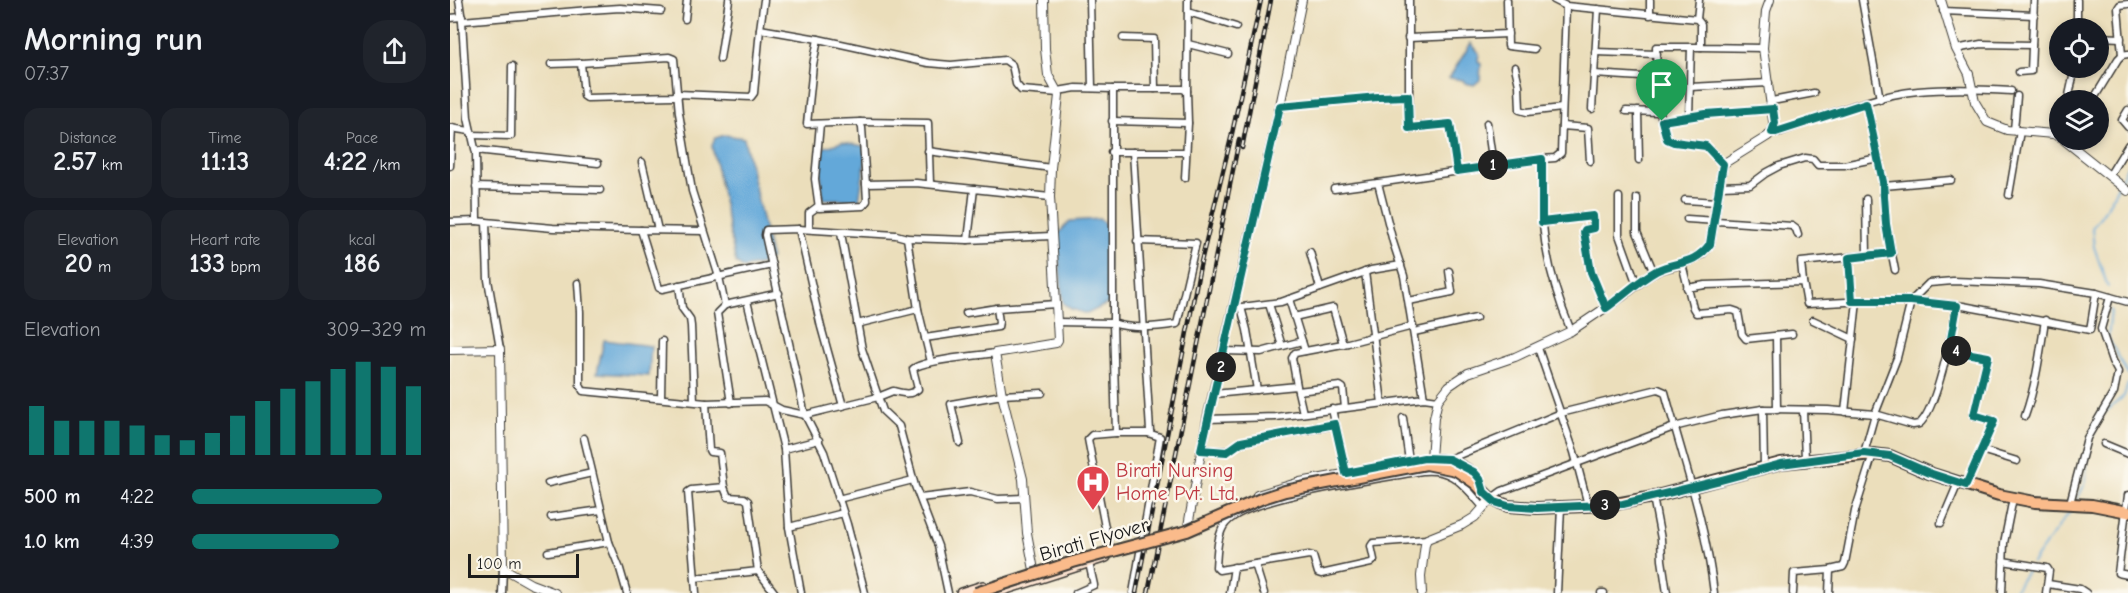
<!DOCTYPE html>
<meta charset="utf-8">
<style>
body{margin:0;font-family:"Comic Neue",sans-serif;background:#20242c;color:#f1f3f6;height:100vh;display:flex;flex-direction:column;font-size:22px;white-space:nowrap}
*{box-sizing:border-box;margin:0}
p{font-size:20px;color:#9ea1a6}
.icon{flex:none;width:33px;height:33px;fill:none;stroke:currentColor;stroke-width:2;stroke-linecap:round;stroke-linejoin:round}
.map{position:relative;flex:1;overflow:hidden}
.details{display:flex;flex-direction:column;background:#171b24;width:450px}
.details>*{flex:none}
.fabs{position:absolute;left:1599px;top:18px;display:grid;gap:12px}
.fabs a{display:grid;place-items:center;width:60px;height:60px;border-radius:50%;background:#171b24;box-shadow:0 3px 9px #0003;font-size:30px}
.scale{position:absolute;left:18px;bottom:15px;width:111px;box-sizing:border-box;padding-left:6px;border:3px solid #1c1c1c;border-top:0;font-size:16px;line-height:21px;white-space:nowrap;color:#1c1c1c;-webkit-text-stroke:4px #fbf7ec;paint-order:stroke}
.pin{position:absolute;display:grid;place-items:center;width:51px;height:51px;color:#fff;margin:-62px -26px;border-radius:50% 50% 50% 0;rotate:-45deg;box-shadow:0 0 6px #0007}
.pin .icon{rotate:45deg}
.km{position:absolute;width:30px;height:30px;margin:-15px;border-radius:50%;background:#222;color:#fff;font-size:16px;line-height:30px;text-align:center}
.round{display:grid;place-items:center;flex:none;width:63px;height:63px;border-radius:24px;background:#20242c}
.summary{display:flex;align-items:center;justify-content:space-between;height:102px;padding:0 24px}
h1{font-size:33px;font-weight:600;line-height:45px}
.metrics{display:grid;grid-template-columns:repeat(3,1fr);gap:9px;height:102px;padding:6px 24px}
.metrics div{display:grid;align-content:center;border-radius:15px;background:#20242c;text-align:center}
.metrics b{font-size:26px;font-weight:600}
.metrics small{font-size:16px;font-weight:400}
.metrics p{font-size:16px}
.chart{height:168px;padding:12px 24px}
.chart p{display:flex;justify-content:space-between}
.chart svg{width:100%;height:108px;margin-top:6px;stroke:#0f766e;stroke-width:6}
ul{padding:0 24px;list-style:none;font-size:20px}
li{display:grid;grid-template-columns:96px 72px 1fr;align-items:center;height:45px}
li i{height:15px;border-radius:8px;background:#0f766e}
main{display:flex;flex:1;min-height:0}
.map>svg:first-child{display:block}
.water{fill:#63a8d9;stroke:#40627a;stroke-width:1.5}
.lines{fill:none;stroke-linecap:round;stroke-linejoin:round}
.stream{stroke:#63a8d9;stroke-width:2}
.minor-casing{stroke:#3b3934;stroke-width:9}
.tertiary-casing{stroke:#3b3934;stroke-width:10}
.secondary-casing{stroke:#3b3934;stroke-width:12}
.primary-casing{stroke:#3b3934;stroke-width:14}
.minor{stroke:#fff;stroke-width:6}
.tertiary{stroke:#fff;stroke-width:8}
.secondary{stroke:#fde4d1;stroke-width:9}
.primary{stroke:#fabb8b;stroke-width:10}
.rail-casing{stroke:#1c1c1c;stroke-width:4.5}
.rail{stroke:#fbf7ec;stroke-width:2;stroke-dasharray:7;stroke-linecap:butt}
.primary-bridge-casing{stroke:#3b3934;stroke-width:14;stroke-linecap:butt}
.primary-bridge{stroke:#fabb8b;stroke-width:10}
.route-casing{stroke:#fff;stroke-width:12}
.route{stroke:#0f766e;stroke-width:8}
.labels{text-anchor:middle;stroke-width:5;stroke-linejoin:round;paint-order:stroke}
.health-label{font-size:20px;fill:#be3a42;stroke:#fbf7ec;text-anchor:start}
.street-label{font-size:20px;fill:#1c1c1c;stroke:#fbf7ec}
</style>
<main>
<section class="details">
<div class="summary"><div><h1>Morning run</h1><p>07:37</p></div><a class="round"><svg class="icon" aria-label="share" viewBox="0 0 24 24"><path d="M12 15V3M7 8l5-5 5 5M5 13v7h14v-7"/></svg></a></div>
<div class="metrics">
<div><p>Distance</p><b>2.57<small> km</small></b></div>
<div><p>Time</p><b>11:13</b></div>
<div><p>Pace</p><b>4:22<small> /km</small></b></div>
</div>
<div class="metrics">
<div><p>Elevation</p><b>20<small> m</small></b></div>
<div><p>Heart rate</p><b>133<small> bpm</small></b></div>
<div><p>kcal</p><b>186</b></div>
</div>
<div class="chart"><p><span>Elevation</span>309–329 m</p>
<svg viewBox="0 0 160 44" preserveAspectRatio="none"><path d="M5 44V24M15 44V30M25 44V30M35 44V30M45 44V32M55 44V36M65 44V38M75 44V35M85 44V28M95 44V22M105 44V17M115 44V14M125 44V9M135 44V6M145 44V8M155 44V16"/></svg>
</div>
<ul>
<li><b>500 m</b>4:22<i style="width:81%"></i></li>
<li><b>1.0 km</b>4:39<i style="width:63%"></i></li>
</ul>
</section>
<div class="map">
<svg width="1678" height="593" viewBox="0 0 1678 593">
<rect width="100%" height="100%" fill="#fbf7ec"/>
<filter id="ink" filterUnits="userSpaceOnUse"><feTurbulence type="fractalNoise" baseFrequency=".0167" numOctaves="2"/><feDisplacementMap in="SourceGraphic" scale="12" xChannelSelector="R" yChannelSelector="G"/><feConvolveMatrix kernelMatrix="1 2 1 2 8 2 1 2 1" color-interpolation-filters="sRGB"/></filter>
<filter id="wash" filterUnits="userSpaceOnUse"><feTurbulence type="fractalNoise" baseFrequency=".008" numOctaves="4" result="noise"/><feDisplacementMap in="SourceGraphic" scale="24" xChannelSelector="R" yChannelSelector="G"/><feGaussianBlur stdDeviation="1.35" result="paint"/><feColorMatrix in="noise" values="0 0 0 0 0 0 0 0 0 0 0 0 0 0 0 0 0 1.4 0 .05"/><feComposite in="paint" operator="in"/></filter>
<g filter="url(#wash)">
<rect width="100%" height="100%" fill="#ebdebb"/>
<g class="water">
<polygon points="1021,43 1029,53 1028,61 1031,64 1030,80 1024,85 1015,83 1013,80 999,78"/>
<polygon points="275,135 294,138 321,259 313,264 293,268 286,263 262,146 265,138"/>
<polygon points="392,142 413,146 416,156 409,200 373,199 369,149"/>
<polygon points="650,219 657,226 659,303 637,314 621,309 613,303 607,235 620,221"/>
<polygon points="154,340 201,346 199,376 147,373"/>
</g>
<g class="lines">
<g class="stream">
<polyline points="1670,181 1678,165"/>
<polyline points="1658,287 1644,247 1642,228 1657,207 1668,186"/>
<polyline points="1661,310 1658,338 1678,375"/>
<polyline points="1655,412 1674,396 1678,384"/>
<polyline points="1627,499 1635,484 1639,443 1645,430"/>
<polyline points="1582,563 1623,507"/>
<polyline points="1563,593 1579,568"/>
</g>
</g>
</g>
<g filter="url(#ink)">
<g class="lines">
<defs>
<g id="minor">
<polyline points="9,0 12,21 18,118 26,153 27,221 36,222 38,280 50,349"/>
<polyline points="314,0 310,29 368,39 363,65 357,124 410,122 412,128 416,184"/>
<polyline points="640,0 642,88"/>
<polyline points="1057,0 1058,46 1084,49"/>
<polyline points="1104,0 1116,6 1247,19 1251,24 1251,47 1313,48"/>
<polyline points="1200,0 1200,15"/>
<polyline points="1412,0 1430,99"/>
<polyline points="1493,11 1584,15"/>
<polyline points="738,12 786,27"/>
<polyline points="0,18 12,17"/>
<polyline points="235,19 237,0"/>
<polyline points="1247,19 1249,0"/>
<polyline points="12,21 139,10 170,8 211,11"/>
<polyline points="1627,28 1627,0"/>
<polyline points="1648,37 1671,38"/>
<polyline points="673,38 704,39 705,89"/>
<polyline points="958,38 1058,34"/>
<polyline points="368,39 478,63 501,65 555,60 562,65 566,84 571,90 609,93"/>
<polyline points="738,44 778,54"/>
<polyline points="1251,47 1206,47 1208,105 1217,139 1224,142 1256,146 1273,164"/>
<polyline points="1506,49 1531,44 1582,45"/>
<polyline points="1145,52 1207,54"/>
<polyline points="1672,55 1668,8 1670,5 1678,4"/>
<polyline points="270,59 279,0"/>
<polyline points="131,63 219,57 224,59 229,113 242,191 269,277 275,305 329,293"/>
<polyline points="101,64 131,63 134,96 137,98 224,96 228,94 301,97 304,93 310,29"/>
<polyline points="1065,67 1069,85 1070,110 1077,112 1112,108"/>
<polyline points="1569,72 1581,71 1584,0"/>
<polyline points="1144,74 1207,78"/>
<polyline points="1240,87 1319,83"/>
<polyline points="663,89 733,89 737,91 738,123 735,178"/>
<path d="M608,91L626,88L663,89V323C682,330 708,327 727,324L746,243L687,241"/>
<polyline points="737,91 738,0"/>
<polyline points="959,96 959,128 1000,124 1007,171"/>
<polyline points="1618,100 1625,68"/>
<polyline points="1643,100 1668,59 1672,55 1678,54"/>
<polyline points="1322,101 1364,93"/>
<polyline points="1416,103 1433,182 1436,224 1445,270"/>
<polyline points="830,106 928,97 959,96 959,0"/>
<polyline points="1142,109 1148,9"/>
<polyline points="1678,110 1672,120 1678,127"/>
<polyline points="1176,111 1209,112"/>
<polyline points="1188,111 1189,160"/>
<polyline points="1239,117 1241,47"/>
<polyline points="662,121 738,123"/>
<polyline points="1212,121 1256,114 1323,109"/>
<polyline points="410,122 478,123 480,184"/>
<polyline points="1037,123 1043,165"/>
<polyline points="370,124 365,179 369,208 413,206 417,201 416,184 466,183 600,197"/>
<polyline points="1112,126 1138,128 1140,161"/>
<polyline points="0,128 20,131"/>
<polyline points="1564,130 1567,96"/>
<path d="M1322,132H1330C1373,117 1423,95 1468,91C1499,88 1531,89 1561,91"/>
<polyline points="22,135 61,136 62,66"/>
<polyline points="26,150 148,163"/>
<polyline points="478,151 601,168"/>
<polyline points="661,152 736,152"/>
<polyline points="1092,159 1105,158 1111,153 1116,6"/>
<polyline points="192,162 208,230"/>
<polyline points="0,166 2,128"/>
<polyline points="1659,176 1678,145"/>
<polyline points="1270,186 1300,185 1316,173 1329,166 1355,158 1363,159 1368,165 1394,165 1428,158"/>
<polyline points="1434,186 1501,180"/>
<polyline points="26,187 150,190"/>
<polyline points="884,189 928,183"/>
<polyline points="1559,195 1570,131"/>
<polyline points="1169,197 1169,235 1187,285"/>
<polyline points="1187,198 1187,232 1204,273"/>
<polyline points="1416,199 1417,256"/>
<polyline points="1235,200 1267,202"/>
<polyline points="1237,219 1342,226 1346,229 1348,235"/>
<polyline points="0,222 27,221"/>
<polyline points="36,222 103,228 191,230"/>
<polyline points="1092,222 1143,216 1144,228 1135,230 1134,232 1141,272 1156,308"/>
<polyline points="349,229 371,327 393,406"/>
<polyline points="359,229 359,213 367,207"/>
<polyline points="254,231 191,230 209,288 212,289 322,265"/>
<polyline points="391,233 412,349 433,411 449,426 465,486 488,546 498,593"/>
<polyline points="457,238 518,240 601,236"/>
<polyline points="518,240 524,189"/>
<polyline points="860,252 870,288"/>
<polyline points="1399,258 1402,301"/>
<polyline points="1232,264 1243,308 1246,313 1282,310 1288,312 1292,334 1296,339 1342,334"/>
<polyline points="915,272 932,403"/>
<polyline points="1353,282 1351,262 1441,253"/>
<path d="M128,283L130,312V385L133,391L256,403L315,401L332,410L355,415L428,397L443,391C452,393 460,396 468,389L463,369C472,360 528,356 545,353"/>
<polyline points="229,285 232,308 240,319 241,326 244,401"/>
<path d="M1237,288L1255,285L1353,282L1357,304L1416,301H1461L1447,358L1425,414L1463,425L1469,424C1487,410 1502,331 1507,306"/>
<polyline points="839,299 855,351"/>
<polyline points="297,301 334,449 339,527 351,593"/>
<polyline points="959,301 1002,292 999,271"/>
<polyline points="1461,301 1513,306 1640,330 1646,293 1678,302"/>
<polyline points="1461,301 1479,283 1503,281 1589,284 1646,293"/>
<polyline points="819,304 832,346"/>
<polyline points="275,305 267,313 281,403"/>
<polyline points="791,307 797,330 807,390"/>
<polyline points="784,308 831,302 921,270 951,265"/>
<polyline points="516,313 547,308"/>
<polyline points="844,317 883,308 893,344"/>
<polyline points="1363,320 1403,339"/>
<polyline points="607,322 663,323 666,433 642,435 638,439 659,548"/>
<polyline points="407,324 468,309"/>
<polyline points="964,332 1026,318"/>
<polyline points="1326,336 1327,410"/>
<polyline points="475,338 548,327 549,322 547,308 606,304"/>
<polyline points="1088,348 1124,452 1138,505"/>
<polyline points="1499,350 1538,357 1524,415 1544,421 1531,450 1567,461"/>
<polyline points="774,351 811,352 852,341"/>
<polyline points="847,387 853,413"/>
<polyline points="848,391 890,386 893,388 895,408"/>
<polyline points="764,394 847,386 842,358 845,353 898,343 963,326"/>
<polyline points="211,398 212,341"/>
<path d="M974,398L954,276L943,242L928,183L1092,159C1092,181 1091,203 1093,224C1096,261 1107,297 1121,331"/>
<polyline points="882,409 896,473"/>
<polyline points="1313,409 1314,468"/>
<polyline points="1353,410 1355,459"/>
<polyline points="1395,412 1407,301"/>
<path d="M1575,416C1586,385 1590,353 1595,320"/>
<polyline points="953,418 959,461"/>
<polyline points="757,419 826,417 974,398 988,400"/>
<polyline points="666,433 698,433 700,431 683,152"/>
<polyline points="134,438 159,542 170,569 177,593"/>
<polyline points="510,443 501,404 552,395 592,393"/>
<polyline points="1654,444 1678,454"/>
<polyline points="334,449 369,440"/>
<polyline points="751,450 777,451 791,442 885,425"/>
<path d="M999,459L1111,413L1208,389L1215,392C1233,459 1256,524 1264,593"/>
<polyline points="98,483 142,473"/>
<polyline points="1516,485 1531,450"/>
<polyline points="1678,495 1668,573 1678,575"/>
<polyline points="1203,497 1211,539 1212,560 1217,593"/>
<polyline points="470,498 520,492 548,499 574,498"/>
<polyline points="388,499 463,480"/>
<polyline points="1041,499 1052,491 1224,427 1272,415 1313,409 1378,410 1425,414 1414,453"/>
<polyline points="1620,503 1637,438 1664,392 1668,372 1662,361 1651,329 1660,297"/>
<polyline points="101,517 151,510"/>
<polyline points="1491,523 1508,483"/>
<polyline points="339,527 393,513"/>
<path d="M977,539L923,543L921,546L924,560L921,563L871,574L868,573L863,556L859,555L769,570L766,567C767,554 767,533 776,523C797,497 929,479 966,472C1001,466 1012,483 1033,507"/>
<polyline points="98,552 159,542"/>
<polyline points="1553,561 1597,568 1599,571 1596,593"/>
<polyline points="805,564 814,593"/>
<polyline points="308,571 325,593"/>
<polyline points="245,578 308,571 298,501 294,498 278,497 274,487"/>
<polyline points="1598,584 1630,589 1636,593"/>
<polyline points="52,593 53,568"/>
<polyline points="246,593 238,492 241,490 274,487 270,453 260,452 259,450 256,403"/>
<polyline points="415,593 397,524 374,452 355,415 315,235 316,230 348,229 446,235 457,238 468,309 481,362"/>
<polyline points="626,593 644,585 639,563"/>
<polyline points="683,593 710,437 698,433"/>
<polyline points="780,593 784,567"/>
<polyline points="1107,593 1111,507"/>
<polyline points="1151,593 1154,593"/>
<polyline points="1343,593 1344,573 1380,570 1393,567 1395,563 1405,511 1423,454"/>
<polyline points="1379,593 1380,570"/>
<polyline points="1552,593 1554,543 1563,498"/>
</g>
<g id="tertiary">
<polyline points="1491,0 1506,49 1519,74 1525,102 1537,122 1557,130 1603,134 1610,137"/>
<polyline points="1614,140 1678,191"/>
<polyline points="0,350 50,349 53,568 81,584 105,593"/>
<polyline points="981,458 984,418 988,400 999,386 1018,373 1065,357 1121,331 1173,296 1198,276 1209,270 1232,264 1252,254 1260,244 1273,164 1318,136 1324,128 1313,48 1316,11 1320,0"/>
<path d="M807,495L850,482L981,458C1005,458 1027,467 1034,491"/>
<polyline points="738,526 757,419 830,106 852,0"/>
<polyline points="584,570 577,533 573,479 552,395 545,353 606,343 608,340 600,197 601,168 609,95 598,75 595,49 594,0"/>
<polyline points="972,593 971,576 975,544 977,539 1012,525 1025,517 1041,499"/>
</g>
<g id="secondary">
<polyline points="511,593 533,586"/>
<polyline points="544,593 656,557"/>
</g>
<polyline id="primary" points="1025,483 1041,499 1058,506 1087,508 1160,505 1203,497 1331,463 1423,454 1440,456 1479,473 1549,495 1585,502 1642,505 1678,512"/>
</defs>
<use href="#minor" class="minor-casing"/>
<use href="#tertiary" class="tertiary-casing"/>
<use href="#secondary" class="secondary-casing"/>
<use href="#primary" class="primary-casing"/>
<use href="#minor" class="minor"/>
<use href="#tertiary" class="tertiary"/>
<use href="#secondary" class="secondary"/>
<use href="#primary" class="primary"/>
<defs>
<g id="rail">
<polyline points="792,148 821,0"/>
<polyline points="686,593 750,266 781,138 811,0"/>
<polyline points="698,593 789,140"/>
</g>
</defs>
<use href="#rail" class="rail-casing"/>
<use href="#rail" class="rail"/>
<defs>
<polyline id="primary-bridge" points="526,593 623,562 737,531 813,498 835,491 976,464 1006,470 1025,483"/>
</defs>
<use href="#primary-bridge" class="primary-bridge-casing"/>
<use href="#primary-bridge" class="primary-bridge"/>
</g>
</g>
<g class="lines" filter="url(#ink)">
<defs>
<path id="route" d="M958,96L959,128L1000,124L1007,171L1092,159V222L1143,216L1144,228L1135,230L1134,232L1141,272L1156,308C1173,296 1188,281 1206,271C1227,260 1243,267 1260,244L1273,164L1256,146L1224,142L1217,139L1212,121L1256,114L1323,109L1325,123L1322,132H1326L1416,103L1433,182L1436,224L1441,253L1399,258L1402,301H1461L1507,306L1499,350L1538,357L1524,415L1544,421L1516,485L1479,473L1440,456L1414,453L1331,464L1271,480L1173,504L1087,508L1058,506L1045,502L1034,492L1030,479L1024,472L999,459L974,458L896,473L885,424L791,442L777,452L751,450L830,106L928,97Z"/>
</defs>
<use href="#route" class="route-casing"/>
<use href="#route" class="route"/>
</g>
<defs>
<symbol id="hospital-pin" viewBox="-11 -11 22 30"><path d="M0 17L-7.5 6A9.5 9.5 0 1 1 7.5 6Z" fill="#e0444e" stroke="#fbf7ec"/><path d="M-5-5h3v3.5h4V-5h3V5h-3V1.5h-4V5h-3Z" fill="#fff"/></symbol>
</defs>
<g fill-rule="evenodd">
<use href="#hospital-pin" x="624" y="463" width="38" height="52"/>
</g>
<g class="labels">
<g class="health-label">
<text x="666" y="477">Birati Nursing<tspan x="666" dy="23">Home Pvt. Ltd.</tspan></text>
</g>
<g class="street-label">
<text transform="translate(644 539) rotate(-16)" y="7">Birati Flyover</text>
</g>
</g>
</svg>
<div class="fabs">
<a><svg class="icon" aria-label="locate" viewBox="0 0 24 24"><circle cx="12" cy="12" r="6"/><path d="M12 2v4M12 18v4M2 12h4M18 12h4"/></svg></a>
<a><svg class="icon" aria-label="layers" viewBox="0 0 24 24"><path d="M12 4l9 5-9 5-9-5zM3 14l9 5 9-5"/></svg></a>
</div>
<div class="scale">100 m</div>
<div class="pin" style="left:1212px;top:121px;background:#1e9e55"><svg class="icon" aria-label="arrive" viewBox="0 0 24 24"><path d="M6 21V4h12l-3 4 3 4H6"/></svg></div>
<b class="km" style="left:1043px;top:165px">1</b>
<b class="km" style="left:771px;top:367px">2</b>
<b class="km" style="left:1155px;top:505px">3</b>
<b class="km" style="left:1506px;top:351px">4</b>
</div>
</main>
